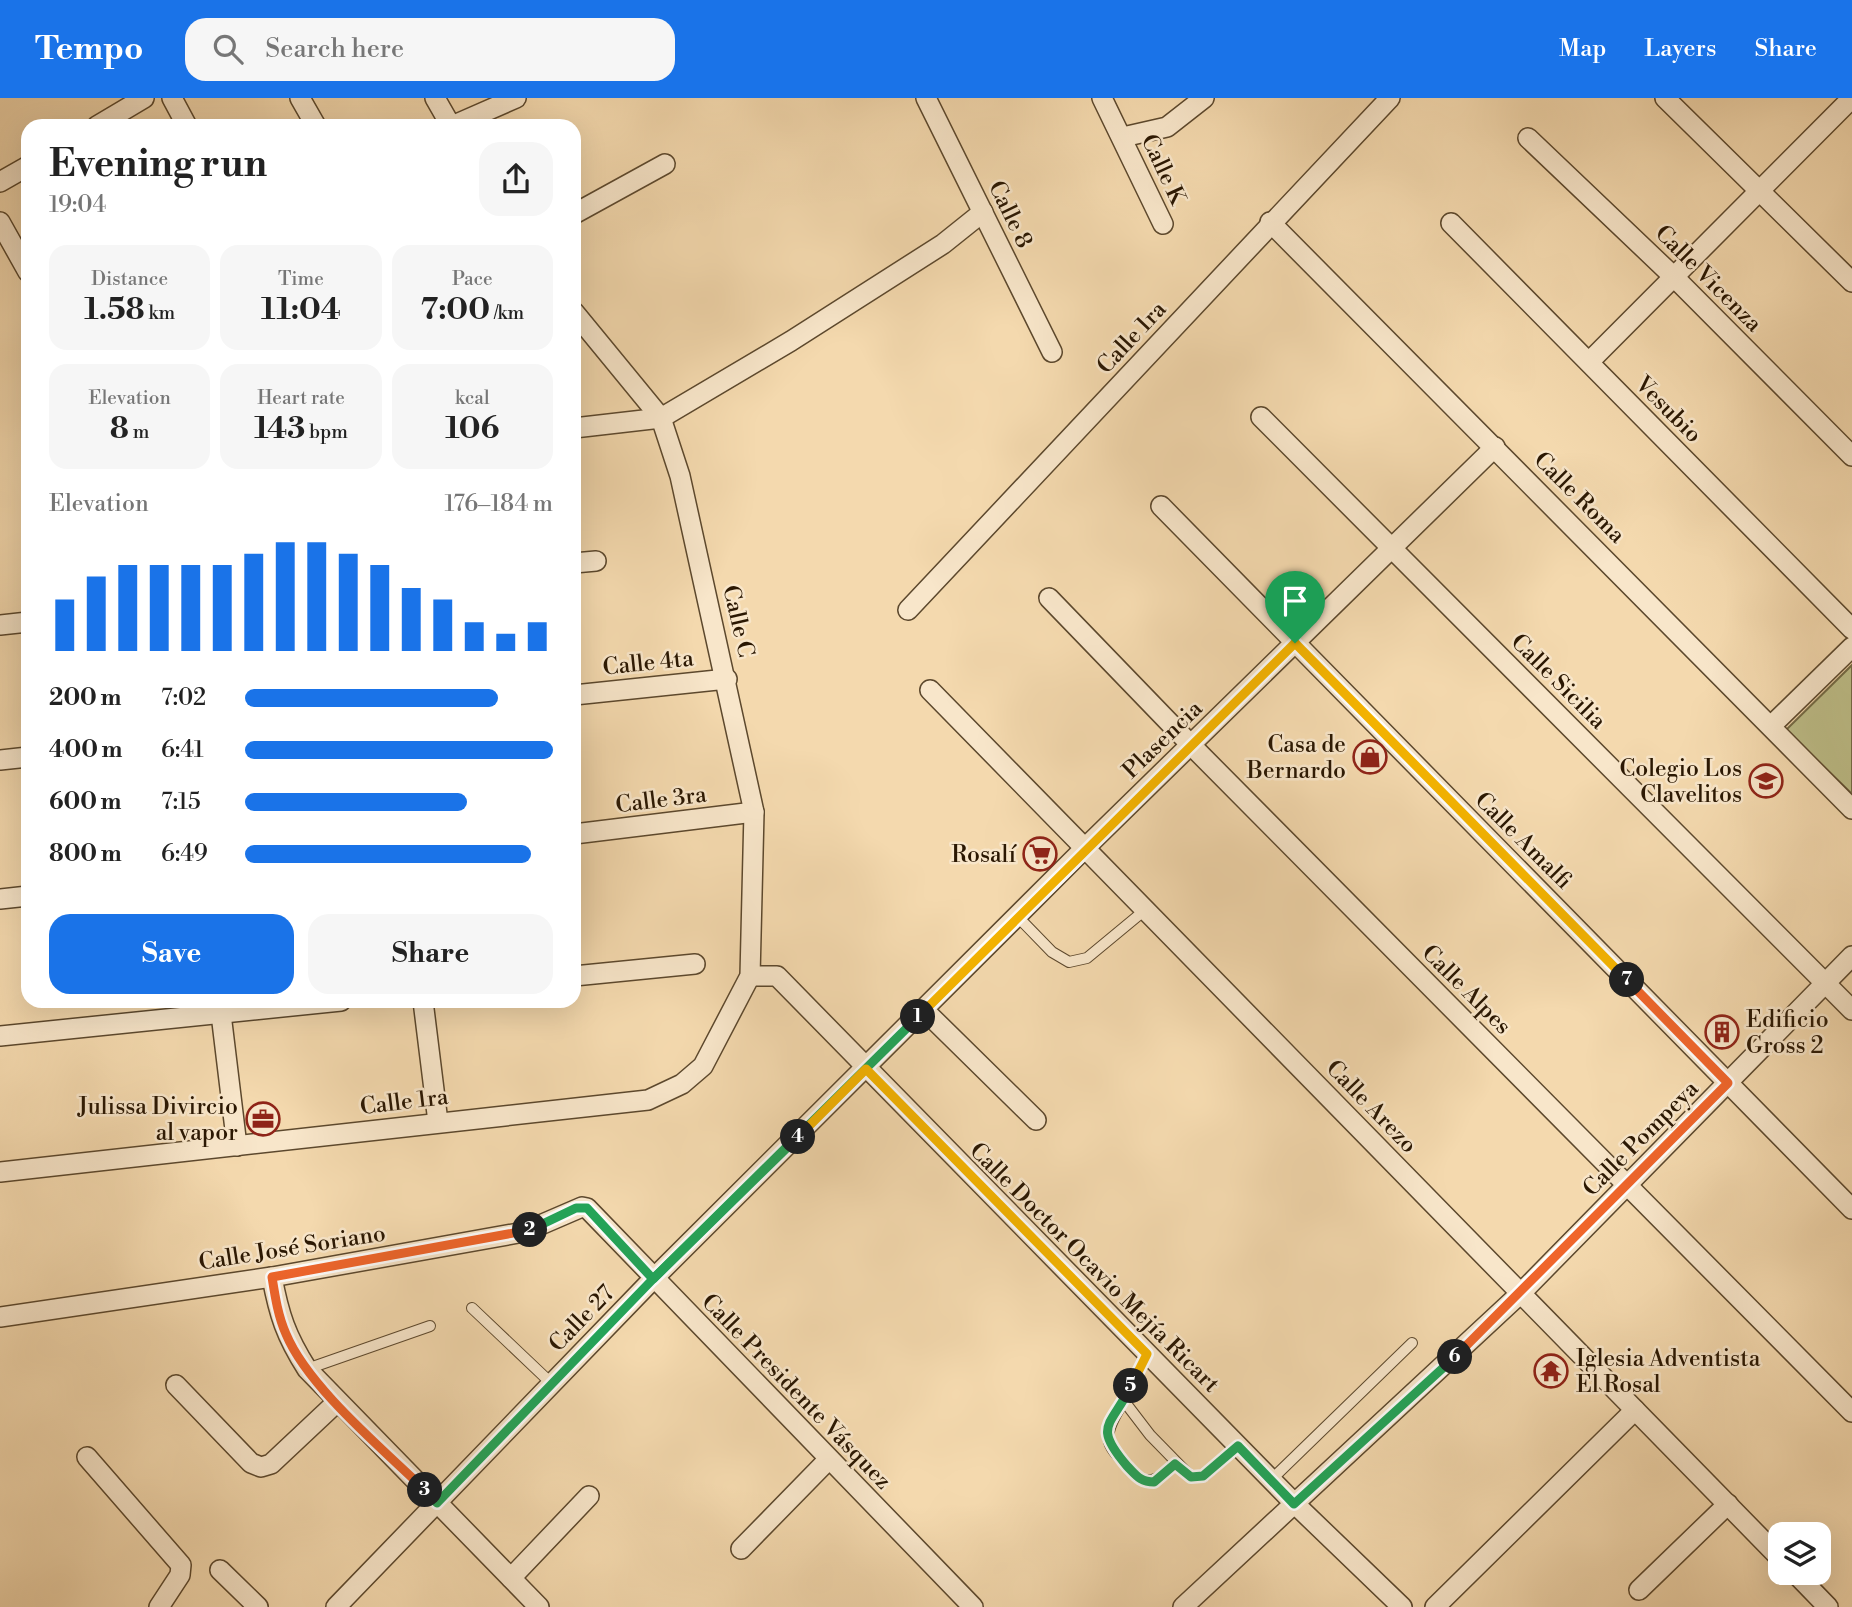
<!DOCTYPE html>
<meta charset="utf-8">
<style>
body{margin:0;font-family:"Libre Bodoni",serif;background:#f6f6f6;color:#222;height:100vh;display:flex;flex-direction:column;font-size:26px;white-space:nowrap}
*{box-sizing:border-box;margin:0}
p{font-size:23px;color:#767676}
.icon{flex:none;width:38px;height:38px;fill:none;stroke:currentColor;stroke-width:2;stroke-linecap:round;stroke-linejoin:round}
.map{position:relative;flex:1;overflow:hidden}
.sheet{position:absolute;left:21px;top:21px;width:560px;height:889px;display:flex;flex-direction:column;background:#fff;border-radius:21px;box-shadow:0 7px 28px #0002}
.sheet>*{flex:none}
.fabs{position:absolute;left:1768px;top:1424px;display:grid;gap:14px}
.fabs a{display:grid;place-items:center;width:63px;height:63px;border-radius:14px;background:#fff;box-shadow:0 7px 28px #0002;font-size:35px}
.pin{position:absolute;display:grid;place-items:center;width:60px;height:60px;color:#fff;margin:-72px -30px;border-radius:50% 50% 50% 0;rotate:-45deg;box-shadow:0 0 7px #0007}
.pin .icon{rotate:45deg}
.km{position:absolute;width:35px;height:35px;margin:-18px;border-radius:50%;background:#222;color:#fff;font-size:19px;line-height:35px;text-align:center}
.round{display:grid;place-items:center;flex:none;width:74px;height:74px;border-radius:21px;background:#f6f6f6}
.head{display:flex;align-items:center;justify-content:space-between;height:119px;padding:0 28px}
h1{font-size:38px;font-weight:800;line-height:52px}
.metrics{display:grid;grid-template-columns:repeat(3,1fr);gap:10px;height:119px;padding:7px 28px}
.metrics div{display:grid;align-content:center;border-radius:18px;background:#f6f6f6;text-align:center}
.metrics b{font-size:30px;font-weight:800}
.metrics small{font-size:19px;font-weight:400}
.metrics p{font-size:19px}
.chart{height:196px;padding:14px 28px}
.chart p{display:flex;justify-content:space-between}
.chart svg{width:100%;height:126px;margin-top:7px;stroke:#1a73e8;stroke-width:6}
.primary-button{display:flex;gap:14px;margin-top:auto;padding:14px 28px}
.primary-button a{flex:1;height:80px;border-radius:21px;background:#1a73e8;color:#fff;font-size:28px;font-weight:800;line-height:80px;text-align:center}
.primary-button a+a{background:#f6f6f6;color:#222}
ul{padding:0 28px;list-style:none;font-size:23px}
li{display:grid;grid-template-columns:112px 84px 1fr;align-items:center;height:52px}
li i{height:18px;border-radius:9px;background:#1a73e8}
header{display:flex;align-items:center;gap:42px;box-sizing:border-box;height:98px;padding:0 35px;background:#1a73e8;color:#fff}
header strong{font-size:33px}
nav{display:flex;gap:38px;margin-inline-start:auto;font-size:24px}
.search{width:490px;height:63px;background:#f6f6f6;display:flex;align-items:center;gap:18px;box-sizing:border-box;padding:0 24px;border-radius:21px;color:#767676;font-size:26px}
.map>svg:first-child{display:block}
.green{fill:#bebf89;stroke:#746b46;stroke-width:2}
.lines{fill:none;stroke-linecap:round;stroke-linejoin:round}
.service-casing{stroke:#5c482d;stroke-width:12}
.minor-casing{stroke:#5c482d;stroke-width:22}
.service{stroke:#f8e6ca;stroke-width:10}
.minor{stroke:#f8e6ca;stroke-width:19}
.split-1-casing{stroke:#fff;stroke-width:14}
.split-2-casing{stroke:#fff;stroke-width:14}
.split-3-casing{stroke:#fff;stroke-width:14}
.split-4-casing{stroke:#fff;stroke-width:14}
.split-5-casing{stroke:#fff;stroke-width:14}
.split-6-casing{stroke:#fff;stroke-width:14}
.split-7-casing{stroke:#fff;stroke-width:14}
.split-8-casing{stroke:#fff;stroke-width:14}
.split-1{stroke:#f5b400;stroke-width:9}
.split-2{stroke:#22a559;stroke-width:9}
.split-3{stroke:#f0652b;stroke-width:9}
.split-4{stroke:#22a559;stroke-width:9}
.split-5{stroke:#f5b400;stroke-width:9}
.split-6{stroke:#22a559;stroke-width:9}
.split-7{stroke:#f0652b;stroke-width:9}
.split-8{stroke:#f5b400;stroke-width:9}
.labels{text-anchor:middle;stroke-width:5;stroke-linejoin:round;paint-order:stroke}
.street-label{font-size:23px;fill:#2a1702;stroke:#f8e6ca}
.poi-label{font-size:23px;fill:#2a1702;stroke:#f8e6ca;text-anchor:end}
</style>
<header>
<strong>Tempo</strong>
<div class="search"><svg class="icon" aria-label="search" viewBox="0 0 24 24"><circle cx="10" cy="10" r="6"/><path d="M15 15l6 6"/></svg>Search here</div>
<nav><a>Map</a><a>Layers</a><a>Share</a></nav>
</header>
<div class="map">
<svg width="1852" height="1509" viewBox="0 0 1852 1509">
<rect width="100%" height="100%" fill="#f4d9ae"/>
<filter id="stains"><feTurbulence type="fractalNoise" baseFrequency=".00286" numOctaves="4"/><feColorMatrix values="0 0 0 0 .2 0 0 0 0 .09 0 0 0 0 .02 0 0 0 .5 -.17"/></filter>
<radialGradient id="worn" r=".72"><stop offset=".6" stop-color="#630" stop-opacity="0"/><stop offset="1" stop-color="#630" stop-opacity=".3"/></radialGradient>
<polygon class="green" points="1852,567 1852,696 1786,632"/>
<g class="lines">
<defs>
<g id="service">
<polyline points="1017,818 1052,854 1069,864 1087,860 1145,812"/>
<polyline points="472,1210 551,1285"/>
<polyline points="1147,1256 1124,1303 1150,1337 1191,1379 1204,1378 1238,1348"/>
<polyline points="307,1271 430,1228"/>
<path d="M1124,1303C1096,1347 1108,1346 1140,1381C1156,1386 1163,1376 1175,1366"/>
<polyline points="1271,1382 1412,1245"/>
</g>
<g id="minor">
<polyline points="172,0 187,28"/>
<polyline points="300,0 316,28"/>
<polyline points="435,0 451,28"/>
<polyline points="926,0 1052,254"/>
<polyline points="1102,0 1163,126"/>
<polyline points="1665,0 1852,184"/>
<polyline points="97,28 144,0"/>
<polyline points="452,28 516,0"/>
<polyline points="1123,39 1167,29 1204,0"/>
<polyline points="1528,40 1674,179 1852,358"/>
<polyline points="0,84 28,68"/>
<polyline points="574,116 665,66"/>
<polyline points="0,124 28,174"/>
<polyline points="1270,124 1852,711"/>
<polyline points="1451,125 1852,531"/>
<polyline points="1589,264 1852,0"/>
<polyline points="1261,319 1852,912"/>
<polyline points="574,330 661,320 791,243 943,146 983,114"/>
<polyline points="1161,408 1852,1111"/>
<polyline points="574,465 596,463"/>
<polyline points="1049,500 1191,647 1852,1314"/>
<polyline points="908,512 1390,0"/>
<polyline points="0,527 28,524"/>
<polyline points="930,592 1780,1460"/>
<polyline points="574,597 727,581"/>
<polyline points="1772,627 1852,549"/>
<polyline points="0,662 28,659"/>
<polyline points="574,736 754,714"/>
<polyline points="0,801 28,798"/>
<polyline points="574,878 695,866"/>
<polyline points="750,878 777,878 1295,1406 1402,1509"/>
<polyline points="423,903 438,1024"/>
<polyline points="924,912 1036,1022"/>
<polyline points="221,916 237,1048"/>
<polyline points="0,938 341,903"/>
<polyline points="0,1074 648,1002 682,986 703,968 750,878 754,714 680,378 661,320 574,214"/>
<path d="M272,1179C279,1217 286,1238 307,1271L539,1509"/>
<polyline points="0,1219 272,1179 524,1134 582,1109 587,1110 973,1509"/>
<polyline points="176,1287 251,1365 261,1369 271,1366 337,1304"/>
<polyline points="87,1359 181,1467 180,1477 159,1509"/>
<polyline points="741,1451 829,1361"/>
<polyline points="220,1472 258,1509"/>
<polyline points="1795,1475 1828,1509"/>
<polyline points="511,1480 589,1398"/>
<polyline points="1639,1492 1728,1406"/>
<polyline points="336,1509 653,1181 1085,750 1495,349"/>
<polyline points="1183,1509 1521,1195 1852,858"/>
<polyline points="1435,1509 1635,1312"/>
</g>
</defs>
<use href="#service" class="service-casing"/>
<use href="#minor" class="minor-casing"/>
<use href="#service" class="service"/>
<use href="#minor" class="minor"/>
</g>
<g class="lines">
<defs>
<polyline id="split-1" points="918,919 1295,545"/>
<polyline id="split-2" points="530,1132 576,1110 587,1110 653,1181 918,919"/>
<path id="split-3" d="M425,1392C383,1351 308,1289 286,1236C278,1218 275,1198 272,1179L530,1132"/>
<polyline id="split-4" points="425,1392 437,1405 653,1181 798,1039"/>
<polyline id="split-5" points="798,1039 866,971 1147,1256 1131,1288"/>
<path id="split-6" d="M1131,1288C1111,1329 1092,1327 1127,1368C1136,1377 1140,1384 1154,1384L1175,1366L1191,1379L1203,1378L1238,1348L1294,1406L1455,1259"/>
<polyline id="split-7" points="1455,1259 1728,985 1627,882"/>
<polyline id="split-8" points="1295,545 1627,882"/>
</defs>
<use href="#split-1" class="split-1-casing"/>
<use href="#split-2" class="split-2-casing"/>
<use href="#split-3" class="split-3-casing"/>
<use href="#split-4" class="split-4-casing"/>
<use href="#split-5" class="split-5-casing"/>
<use href="#split-6" class="split-6-casing"/>
<use href="#split-7" class="split-7-casing"/>
<use href="#split-8" class="split-8-casing"/>
<use href="#split-1" class="split-1"/>
<use href="#split-2" class="split-2"/>
<use href="#split-3" class="split-3"/>
<use href="#split-4" class="split-4"/>
<use href="#split-5" class="split-5"/>
<use href="#split-6" class="split-6"/>
<use href="#split-7" class="split-7"/>
<use href="#split-8" class="split-8"/>
</g>
<defs>
<symbol id="shop-ring" viewBox="-11 -11 22 22"><circle r="9.5" fill="#f8e6ca" stroke="#8f2418" stroke-width="1.5"/><path d="M-5-2.5h2.3a2.7 3.5 0 0 1 5.4 0H5L5.5 6h-11ZM-1.5-2.5h3a1.5 2.3 0 0 0-3 0Z" fill="#8f2418"/></symbol>
<symbol id="school-ring" viewBox="-11 -11 22 22"><circle r="9.5" fill="#f8e6ca" stroke="#8f2418" stroke-width="1.5"/><path d="M0-5L7-2L0 1L-7-2ZM-4 1L0 2.5L4 1V4Q0 6-4 4Z" fill="#8f2418"/></symbol>
<symbol id="supermarket-ring" viewBox="-11 -11 22 22"><circle r="9.5" fill="#f8e6ca" stroke="#8f2418" stroke-width="1.5"/><path d="M-6-5.5h2.5l.6 2H6L4.5 2H-2.5L-4.4-4H-6ZM-1.5 3.2a1.3 1.3 0 1 0 .1 0ZM3 3.2a1.3 1.3 0 1 0 .1 0Z" fill="#8f2418"/></symbol>
<symbol id="building-ring" viewBox="-11 -11 22 22"><circle r="9.5" fill="#f8e6ca" stroke="#8f2418" stroke-width="1.5"/><path d="M-4-6H4V6H1V3H-1V6H-4ZM-2.5-4.3h1.7v1.8h-1.7ZM.8-4.3h1.7v1.8H.8ZM-2.5-1h1.7V.8h-1.7ZM.8-1h1.7V.8H.8Z" fill="#8f2418"/></symbol>
<symbol id="office-ring" viewBox="-11 -11 22 22"><circle r="9.5" fill="#f8e6ca" stroke="#8f2418" stroke-width="1.5"/><path d="M-6-3h4V-5.5h4V-3h4V5H-6ZM-1-4.5V-3h2v-1.5ZM-6 0V1H6V0Z" fill="#8f2418"/></symbol>
<symbol id="temple-ring" viewBox="-11 -11 22 22"><circle r="9.5" fill="#f8e6ca" stroke="#8f2418" stroke-width="1.5"/><path d="M0-6L5-2H3V0L6.5 2.5H4V6H1.5V3h-3V6H-4V2.5H-6.5L-3 0V-2H-5Z" fill="#8f2418"/></symbol>
</defs>
<g fill-rule="evenodd">
<use href="#shop-ring" x="1351" y="640" width="38" height="38"/>
<use href="#school-ring" x="1747" y="664" width="38" height="38"/>
<use href="#supermarket-ring" x="1021" y="737" width="38" height="38"/>
<use href="#building-ring" x="1703" y="915" width="38" height="38"/>
<use href="#office-ring" x="244" y="1002" width="38" height="38"/>
<use href="#temple-ring" x="1532" y="1254" width="38" height="38"/>
</g>
<g class="labels">
<g class="street-label">
<text transform="translate(1164 71) rotate(65)" y="8">Calle K</text>
<text transform="translate(1011 116) rotate(64)" y="8">Calle 8</text>
<text transform="translate(1709 180) rotate(45)" y="8">Calle Vicenza</text>
<text transform="translate(1131 239) rotate(-47)" y="8">Calle 1ra</text>
<text transform="translate(1669 311) rotate(45)" y="8">Vesubio</text>
<text transform="translate(1580 399) rotate(45)" y="8">Calle Roma</text>
<text transform="translate(739 523) rotate(77)" y="8">Calle C</text>
<text transform="translate(648 564) rotate(-6)" y="8">Calle 4ta</text>
<text transform="translate(1559 583) rotate(45)" y="8">Calle Sicilia</text>
<text transform="translate(1162 641) rotate(-44)" y="8">Plasencia</text>
<text transform="translate(661 701) rotate(-7)" y="8">Calle 3ra</text>
<text transform="translate(1524 742) rotate(45)" y="8">Calle Amalfi</text>
<text transform="translate(1467 891) rotate(45)" y="8">Calle Alpes</text>
<text transform="translate(404 1003) rotate(-7)" y="8">Calle 1ra</text>
<text transform="translate(1372 1008) rotate(46)" y="8">Calle Arezo</text>
<text transform="translate(1640 1040) rotate(-45)" y="8">Calle Pompeya</text>
<text transform="translate(292 1149) rotate(-9)" y="8">Calle José Soriano</text>
<text transform="translate(1095 1169) rotate(45)" y="8">Calle Doctor Ocavio Mejía Ricart</text>
<text transform="translate(581 1220) rotate(-46)" y="8">Calle 27</text>
<text transform="translate(797 1293) rotate(46)" y="8">Calle Presidente Vásquez</text>
</g>
<g class="poi-label">
<text x="1346" y="654">Casa de<tspan x="1346" dy="26">Bernardo</tspan></text>
<text x="1742" y="678">Colegio Los<tspan x="1742" dy="26">Clavelitos</tspan></text>
<text x="1016" y="764">Rosalí</text>
<text x="1746" y="929" text-anchor="start">Edificio<tspan x="1746" dy="26">Gross 2</tspan></text>
<text x="238" y="1016">Julissa Divircio<tspan x="238" dy="26">al vapor</tspan></text>
<text x="1576" y="1268" text-anchor="start">Iglesia Adventista<tspan x="1576" dy="26">El Rosal</tspan></text>
</g>
</g>
<rect width="100%" height="100%" filter="url(#stains)"/>
<rect width="100%" height="100%" fill="url(#worn)"/>
</svg>
<div class="fabs">
<a><svg class="icon" aria-label="layers" viewBox="0 0 24 24"><path d="M12 4l9 5-9 5-9-5zM3 14l9 5 9-5"/></svg></a>
</div>
<div class="pin" style="left:1295px;top:545px;background:#1e9e55"><svg class="icon" aria-label="arrive" viewBox="0 0 24 24"><path d="M6 21V4h12l-3 4 3 4H6"/></svg></div>
<b class="km" style="left:918px;top:919px">1</b>
<b class="km" style="left:530px;top:1132px">2</b>
<b class="km" style="left:425px;top:1392px">3</b>
<b class="km" style="left:798px;top:1039px">4</b>
<b class="km" style="left:1131px;top:1288px">5</b>
<b class="km" style="left:1455px;top:1259px">6</b>
<b class="km" style="left:1627px;top:882px">7</b>
<section class="sheet">
<div class="head"><div><h1>Evening run</h1><p>19:04</p></div><a class="round"><svg class="icon" aria-label="share" viewBox="0 0 24 24"><path d="M12 15V3M7 8l5-5 5 5M5 13v7h14v-7"/></svg></a></div>
<div class="metrics">
<div><p>Distance</p><b>1.58<small> km</small></b></div>
<div><p>Time</p><b>11:04</b></div>
<div><p>Pace</p><b>7:00<small> /km</small></b></div>
</div>
<div class="metrics">
<div><p>Elevation</p><b>8<small> m</small></b></div>
<div><p>Heart rate</p><b>143<small> bpm</small></b></div>
<div><p>kcal</p><b>106</b></div>
</div>
<div class="chart"><p><span>Elevation</span>176–184 m</p>
<svg viewBox="0 0 160 44" preserveAspectRatio="none"><path d="M5 44V26M15 44V18M25 44V14M35 44V14M45 44V14M55 44V14M65 44V10M75 44V6M85 44V6M95 44V10M105 44V14M115 44V22M125 44V26M135 44V34M145 44V38M155 44V34"/></svg>
</div>
<ul>
<li><b>200 m</b>7:02<i style="width:82%"></i></li>
<li><b>400 m</b>6:41<i style="width:100%"></i></li>
<li><b>600 m</b>7:15<i style="width:72%"></i></li>
<li><b>800 m</b>6:49<i style="width:93%"></i></li>
</ul>
<div class="primary-button"><a>Save</a><a>Share</a></div>
</section>
</div>
